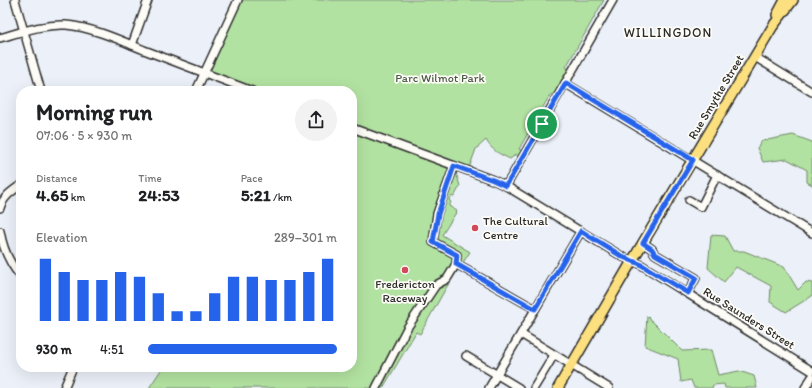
<!DOCTYPE html>
<meta charset="utf-8">
<style>
body{margin:0;font-family:Itim,sans-serif;background:#f2f2f2;color:#202124;height:100vh;display:flex;flex-direction:column;font-size:15px;white-space:nowrap}
*{box-sizing:border-box;margin:0}
p{font-size:13px;color:#757577}
.icon{flex:none;width:22px;height:22px;fill:none;stroke:currentColor;stroke-width:2;stroke-linecap:round;stroke-linejoin:round}
.map{position:relative;flex:1;overflow:hidden}
.drawer{position:absolute;left:16px;top:86px;width:341px;height:286px;display:flex;flex-direction:column;background:#fff;border-radius:16px;box-shadow:0 4px 16px #0002}
.drawer>*{flex:none}
.pin{position:absolute;display:grid;place-items:center;width:34px;height:34px;color:#fff;margin:-17px;border:2px solid #fff;border-radius:50%;box-shadow:0 1px 4px #0007}
.round{display:grid;place-items:center;flex:none;width:42px;height:42px;border-radius:21px;background:#f2f2f2}
.summary{display:flex;align-items:center;justify-content:space-between;height:68px;padding:0 20px}
h1{font-size:22px;font-weight:800;line-height:30px}
.figures{display:grid;grid-template-columns:repeat(3,1fr);gap:6px;height:68px;padding:4px 20px}
.figures div{display:grid;align-content:center}
.figures b{font-size:17px;font-weight:800}
.figures small{font-size:11px;font-weight:400}
.figures p{font-size:11px}
.chart{height:112px;padding:8px 20px}
.chart p{display:flex;justify-content:space-between}
.chart svg{width:100%;height:72px;margin-top:4px;stroke:#2563eb;stroke-width:6}
ul{padding:0 20px;list-style:none;font-size:13px}
li{display:grid;grid-template-columns:64px 48px 1fr;align-items:center;height:30px}
li i{height:10px;border-radius:5px;background:#2563eb}
.map>svg:first-child{display:block}
.green{fill:#b2e2a1;stroke:#6e8666}
.lines{fill:none;stroke-linecap:round;stroke-linejoin:round}
.minor-casing{stroke:#2b2b2b;stroke-width:10}
.major-casing{stroke:#2b2b2b;stroke-width:12}
.minor{stroke:#fdfcf7;stroke-width:7}
.major{stroke:#fce080;stroke-width:9}
.route-casing{stroke:#fff;stroke-width:8}
.route{stroke:#2563eb;stroke-width:5}
.poi-dot{fill:#d1495b;stroke:#fdfcf7;stroke-width:1.5}
.labels{text-anchor:middle;stroke-width:3.5;stroke-linejoin:round;paint-order:stroke}
.park-label{font-size:12px;fill:#4d5948;stroke:#fdfcf7}
.street-label{font-size:12px;fill:#2b2b2b;stroke:#fdfcf7}
.poi-label{font-size:12px;fill:#2b2b2b;stroke:#fdfcf7;text-anchor:start}
.neighbourhood-label{font-size:13px;letter-spacing:1px;fill:#2b2b2b;stroke:#fdfcf7}
</style>
<div class="map">
<svg width="812" height="388" viewBox="0 0 812 388">
<rect width="100%" height="100%" fill="#ecf1f9"/>
<filter id="ink" filterUnits="userSpaceOnUse"><feTurbulence type="fractalNoise" baseFrequency=".025" numOctaves="2"/><feDisplacementMap in="SourceGraphic" scale="8" xChannelSelector="R" yChannelSelector="G"/><feConvolveMatrix kernelMatrix="1 2 1 2 8 2 1 2 1" color-interpolation-filters="sRGB"/></filter>
<g filter="url(#ink)">
<g class="green">
<path d="M238,0H604L566,67L570,70L556,93L550,95L519,149L525,153L522,159L515,154L514,156L510,159C500,154 492,151 486,140L476,149L468,171L454,166L460,186L454,197L452,196L449,200L451,202L449,206L457,211L442,235L470,252L446,288L420,334L416,332L383,388H149L163,367H352V91H252L204,73Z"/>
<polygon points="793,135 812,142 812,185 807,182 807,170 787,159 763,162 757,148 762,141"/>
<polygon points="711,235 725,236 733,251 744,251 784,267 798,290 806,282 812,283 812,296 786,312 770,302 771,286 736,267 724,282 708,268"/>
<polygon points="647,316 682,351 711,350 718,375 739,371 754,376 757,388 725,388 724,384 713,385 712,388 694,388 691,380 681,382 678,359 645,346"/>
</g>
<g class="lines">
<defs>
<g id="minor">
<polyline points="15,0 41,91"/>
<path d="M0,38C21,32 43,24 66,25C91,27 120,40 144,50C180,64 216,77 252,91"/>
<polyline points="132,45 148,0"/>
<polyline points="755,57 812,92"/>
<polyline points="565,83 812,233"/>
<polyline points="196,91 238,0"/>
<polyline points="352,128 493,180 506,186 623,257 640,264 812,371"/>
<polyline points="454,166 437,214 433,242 457,255 456,264"/>
<polyline points="506,186 613,0"/>
<polyline points="689,200 701,207 717,175"/>
<path d="M0,208C3,197 12,191 21,185"/>
<path d="M0,231C3,249 9,263 21,277"/>
<polyline points="643,243 652,249 655,254 696,278 688,293"/>
<polyline points="521,334 609,388"/>
<polyline points="466,356 519,388"/>
<polyline points="64,388 73,367"/>
<polyline points="376,388 407,328 436,285 447,279 456,264 535,309"/>
<polyline points="489,388 581,231"/>
<polyline points="534,388 554,355"/>
<polyline points="805,388 812,377"/>
</g>
<g id="major">
<polyline points="777,15 785,0"/>
<polyline points="558,388 632,261 773,26 793,0"/>
</g>
</defs>
<use href="#minor" class="minor-casing"/>
<use href="#major" class="major-casing"/>
<use href="#minor" class="minor"/>
<use href="#major" class="major"/>
</g>
</g>
<g class="lines" filter="url(#ink)">
<defs>
<polygon id="route" points="566,83 693,160 643,243 652,249 655,254 696,278 688,293 640,264 623,257 581,231 535,309 456,264 457,255 433,242 438,214 454,166 493,180 506,186"/>
</defs>
<use href="#route" class="route-casing"/>
<use href="#route" class="route"/>
</g>
<g class="poi-dot">
<circle cx="475" cy="228" r="4"/>
<circle cx="405" cy="270" r="4"/>
</g>
<g class="labels">
<g class="park-label">
<text x="440" y="82">Parc Wilmot Park</text>
</g>
<g class="street-label">
<text transform="translate(716 97) rotate(-59)" y="4">Rue Smythe Street</text>
<text transform="translate(749 318) rotate(32)" y="4">Rue Saunders Street</text>
</g>
<g class="poi-label">
<text x="483" y="225">The Cultural<tspan x="483" dy="14">Centre</tspan></text>
<text x="405" y="288" text-anchor="middle">Fredericton<tspan x="405" dy="14">Raceway</tspan></text>
</g>
<g class="neighbourhood-label">
<text x="668" y="37">WILLINGDON</text>
</g>
</g>
</svg>
<div class="pin" style="left:542px;top:124px;background:#1e9e55"><svg class="icon" aria-label="arrive" viewBox="0 0 24 24"><path d="M6 21V4h12l-3 4 3 4H6"/></svg></div>
<section class="drawer">
<div class="summary"><div><h1>Morning run</h1><p>07:06 · 5 × 930 m</p></div><a class="round"><svg class="icon" aria-label="share" viewBox="0 0 24 24"><path d="M12 15V3M7 8l5-5 5 5M5 13v7h14v-7"/></svg></a></div>
<div class="figures">
<div><p>Distance</p><b>4.65<small> km</small></b></div>
<div><p>Time</p><b>24:53</b></div>
<div><p>Pace</p><b>5:21<small> /km</small></b></div>
</div>
<div class="chart"><p><span>Elevation</span>289–301 m</p>
<svg viewBox="0 0 160 44" preserveAspectRatio="none"><path d="M5 44V6M15 44V14M25 44V19M35 44V19M45 44V14M55 44V17M65 44V27M75 44V38M85 44V38M95 44V27M105 44V17M115 44V17M125 44V19M135 44V19M145 44V14M155 44V6"/></svg>
</div>
<ul>
<li><b>930 m</b>4:51<i style="width:100%"></i></li>
</ul>
</section>
</div>
